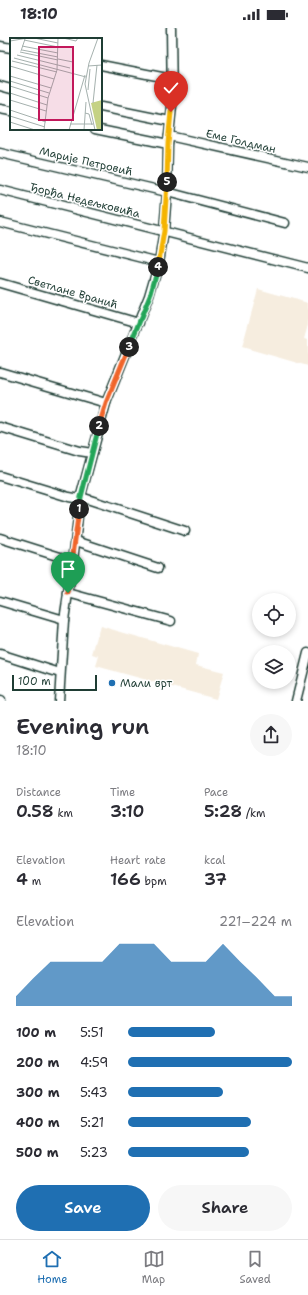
<!DOCTYPE html>
<meta charset="utf-8">
<style>
body{margin:0;font-family:"Shantell Sans",sans-serif;background:#f7f7f7;color:#2b2b33;height:100vh;display:flex;flex-direction:column;font-size:15px;white-space:nowrap}
*{box-sizing:border-box;margin:0}
p{font-size:13px;color:#7c7c81}
.icon{flex:none;width:22px;height:22px;fill:none;stroke:currentColor;stroke-width:2;stroke-linecap:round;stroke-linejoin:round}
.map{position:relative;height:673px;overflow:hidden}
.side{display:flex;flex-direction:column;background:#fff;flex:1}
.side>*{flex:none}
.buttons{position:absolute;left:252px;top:565px;display:grid;gap:8px}
.buttons a{display:grid;place-items:center;width:44px;height:44px;border-radius:50%;background:#fff;box-shadow:0 2px 6px #0003;font-size:20px}
.scale{position:absolute;left:12px;bottom:10px;width:85px;box-sizing:border-box;padding-left:4px;border:2px solid #1f3d34;border-top:0;font-size:11px;line-height:14px;white-space:nowrap;color:#1f3d34;-webkit-text-stroke:3px #fff;paint-order:stroke}
.pin{position:absolute;display:grid;place-items:center;width:34px;height:34px;color:#fff;margin:-41px -17px;border-radius:50% 50% 50% 0;rotate:-45deg;box-shadow:0 0 4px #0007}
.pin .icon{rotate:45deg}
.km{position:absolute;width:20px;height:20px;margin:-10px;border-radius:50%;background:#222;color:#fff;font-size:11px;line-height:20px;text-align:center}
.round{display:grid;place-items:center;flex:none;width:42px;height:42px;border-radius:21px;background:#f7f7f7}
.head{display:flex;align-items:center;justify-content:space-between;height:68px;padding:0 16px}
h1{font-size:22px;font-weight:600;line-height:30px}
.metrics{display:grid;grid-template-columns:repeat(3,1fr);gap:6px;height:68px;padding:4px 16px}
.metrics div{display:grid;align-content:center}
.metrics b{font-size:17px;font-weight:600}
.metrics small{font-size:11px;font-weight:400}
.metrics p{font-size:11px}
.chart{height:112px;padding:8px 16px}
.chart p{display:flex;justify-content:space-between}
.chart svg{width:100%;height:72px;margin-top:4px;fill:#1f6fb2;opacity:.7}
.cta{display:flex;gap:8px;margin-top:auto;padding:8px 16px}
.cta a{flex:1;height:46px;border-radius:24px;background:#1f6fb2;color:#fff;font-size:16px;font-weight:600;line-height:46px;text-align:center}
.cta a+a{background:#f7f7f7;color:#2b2b33}
ul{padding:0 16px;list-style:none;font-size:13px}
li{display:grid;grid-template-columns:64px 48px 1fr;align-items:center;height:30px}
li i{height:10px;border-radius:5px;background:#1f6fb2}
.status{display:flex;justify-content:space-between;align-items:center;height:28px;padding:0 20px;background:#fff;direction:ltr}
.status svg{height:11px;fill:currentColor}
.dock{display:flex;justify-content:space-around;align-items:center;height:56px;border-top:1px solid #e1e1e2;background:#fff;font-size:11px;color:#7c7c81}
.dock a{display:grid;justify-items:center;gap:2px}
.dock .on{color:#1f6fb2}
.map>svg:first-child{display:block}
.built{fill:#f6eddf}
.lines{fill:none;stroke-linecap:round;stroke-linejoin:round}
.minor-casing{stroke:#1f3d34;stroke-width:11}
.minor{stroke:#fff;stroke-width:8}
.split-1-casing{stroke:#fff;stroke-width:8}
.split-2-casing{stroke:#fff;stroke-width:8}
.split-3-casing{stroke:#fff;stroke-width:8}
.split-4-casing{stroke:#fff;stroke-width:8}
.split-5-casing{stroke:#fff;stroke-width:8}
.split-6-casing{stroke:#fff;stroke-width:8}
.split-1{stroke:#f0652b;stroke-width:5}
.split-2{stroke:#22a559;stroke-width:5}
.split-3{stroke:#f0652b;stroke-width:5}
.split-4{stroke:#22a559;stroke-width:5}
.split-5{stroke:#f5b400;stroke-width:5}
.split-6{stroke:#f5b400;stroke-width:5}
.poi-dot{fill:#1f6fb2;stroke:#fff;stroke-width:1.5}
.labels{text-anchor:middle;stroke-width:3;stroke-linejoin:round;paint-order:stroke}
.street-label{font-size:11px;fill:#1f3d34;stroke:#fff}
.poi-label{font-size:11px;fill:#1f3d34;stroke:#fff;text-anchor:start}
.inset-road{fill:none;stroke:#a5b1ae;stroke-width:1}
.view{fill:#c2185b;fill-opacity:0.15;stroke:#c2185b;stroke-width:2}
.inset-edge{fill:none;stroke:#1f3d34;stroke-width:2}
</style>
<div class="status"><b>18:10</b><svg viewBox="0 0 49 12"><path d="M0 12V9h3v3zM5 12V6h3v6zM10 12V3h3v9zM15 12V0h3v12zM26 1h20v11H26zM47 4h2v5h-2z"/></svg></div>
<div class="map">
<svg width="308" height="673" viewBox="0 0 308 673">
<rect width="100%" height="100%" fill="#fff"/>
<filter id="ink" filterUnits="userSpaceOnUse"><feTurbulence type="fractalNoise" baseFrequency=".025" numOctaves="2"/><feDisplacementMap in="SourceGraphic" scale="8" xChannelSelector="R" yChannelSelector="G"/><feConvolveMatrix kernelMatrix="1 2 1 2 8 2 1 2 1" color-interpolation-filters="sRGB"/></filter>
<g filter="url(#ink)">
<g class="built">
<polygon points="258,261 308,275 308,297 304,311 308,312 308,338 242,319"/>
<polygon points="100,598 198,626 196,637 224,644 216,671 96,638 99,628 92,626"/>
</g>
<g class="lines">
<defs>
<g id="minor">
<polyline points="0,18 11,20"/>
<polyline points="101,37 172,51"/>
<polyline points="0,58 11,61"/>
<polyline points="101,79 170,93"/>
<polyline points="0,81 11,83"/>
<polyline points="95,101 168,116"/>
<polyline points="169,108 308,139"/>
<polyline points="0,125 167,164 285,195"/>
<polyline points="0,162 308,240"/>
<polyline points="0,194 159,234"/>
<polyline points="0,255 139,295"/>
<polyline points="0,344 106,375"/>
<polyline points="0,399 79,423 92,425"/>
<polyline points="0,448 69,469 80,471"/>
<polyline points="81,469 185,503"/>
<polyline points="0,510 73,533"/>
<polyline points="76,513 158,540"/>
<polyline points="68,565 171,593"/>
<polyline points="0,573 64,592"/>
<polyline points="0,626 60,645"/>
<polyline points="0,673 1,673"/>
<polyline points="59,673 64,592 73,533 80,471 106,375 149,268 159,234 164,203 167,164 168,116 172,78 171,0"/>
<polyline points="296,673 308,625"/>
</g>
</defs>
<use href="#minor" class="minor-casing"/>
<use href="#minor" class="minor"/>
</g>
</g>
<g class="lines" filter="url(#ink)">
<defs>
<polyline id="split-1" points="68,565 79,481"/>
<polyline id="split-2" points="79,481 81,469 99,398"/>
<polyline id="split-3" points="99,398 106,375 129,319"/>
<polyline id="split-4" points="129,319 150,268 158,239"/>
<polyline id="split-5" points="158,239 164,203 167,154"/>
<polyline id="split-6" points="167,154 168,116 171,84"/>
</defs>
<use href="#split-1" class="split-1-casing"/>
<use href="#split-2" class="split-2-casing"/>
<use href="#split-3" class="split-3-casing"/>
<use href="#split-4" class="split-4-casing"/>
<use href="#split-5" class="split-5-casing"/>
<use href="#split-6" class="split-6-casing"/>
<use href="#split-1" class="split-1"/>
<use href="#split-2" class="split-2"/>
<use href="#split-3" class="split-3"/>
<use href="#split-4" class="split-4"/>
<use href="#split-5" class="split-5"/>
<use href="#split-6" class="split-6"/>
</g>
<circle class="poi-dot" cx="112" cy="655" r="4"/>
<g class="labels">
<g class="street-label">
<text transform="translate(241 113) rotate(13)" y="4">Еме Голдман</text>
<text transform="translate(86 133) rotate(13)" y="4">Марије Петровић</text>
<text transform="translate(85 172) rotate(14)" y="4">Ђорђа Недељковића</text>
<text transform="translate(73 264) rotate(16)" y="4">Светлане Вранић</text>
</g>
<g class="poi-label">
<text x="120" y="659">Мали врт</text>
</g>
</g>
<g transform="translate(10 10)">
<rect width="92" height="92" fill="#fff"/>
<path d="M92,62V92H87L81,65Z" fill="#c5d285"/>
<path class="inset-road" d="M24,0L48,5M53,0L66,3L68,0M14,2L48,9M0,3L18,0M12,8L48,15M12,12L48,19M11,13L15,1M10,14L48,22M7,17L60,30M4,20L76,39M48,21L63,24M2,23L47,34M0,28L44,41M78,28L92,27M0,38L41,50M0,43L39,55M0,48L38,60M78,52L80,31M0,55L37,67M0,62L36,73M83,65L87,27M0,72L36,84M75,75L79,76L82,87M0,78L35,89M0,84L25,92M60,86H83M34,92L38,60L47,32L48,0M59,92L75,37M74,92L76,64M85,92L75,46L79,25L88,0"/>
<path class="view" d="M29,9H63V82H29Z"/>
<rect width="92" height="92" class="inset-edge"/>
</g>
</svg>
<div class="buttons">
<a><svg class="icon" aria-label="locate" viewBox="0 0 24 24"><circle cx="12" cy="12" r="6"/><path d="M12 2v4M12 18v4M2 12h4M18 12h4"/></svg></a>
<a><svg class="icon" aria-label="layers" viewBox="0 0 24 24"><path d="M12 4l9 5-9 5-9-5zM3 14l9 5 9-5"/></svg></a>
</div>
<div class="scale">100 m</div>
<div class="pin" style="left:68px;top:565px;background:#1e9e55"><svg class="icon" aria-label="arrive" viewBox="0 0 24 24"><path d="M6 21V4h12l-3 4 3 4H6"/></svg></div>
<div class="pin" style="left:171px;top:84px;background:#d93025"><svg class="icon" aria-label="check" viewBox="0 0 24 24"><path d="M5 12l5 5 9-10"/></svg></div>
<b class="km" style="left:79px;top:481px">1</b>
<b class="km" style="left:99px;top:398px">2</b>
<b class="km" style="left:129px;top:319px">3</b>
<b class="km" style="left:158px;top:239px">4</b>
<b class="km" style="left:167px;top:154px">5</b>
</div>
<section class="side">
<div class="head"><div><h1>Evening run</h1><p>18:10</p></div><a class="round"><svg class="icon" aria-label="share" viewBox="0 0 24 24"><path d="M12 15V3M7 8l5-5 5 5M5 13v7h14v-7"/></svg></a></div>
<div class="metrics">
<div><p>Distance</p><b>0.58<small> km</small></b></div>
<div><p>Time</p><b>3:10</b></div>
<div><p>Pace</p><b>5:28<small> /km</small></b></div>
</div>
<div class="metrics">
<div><p>Elevation</p><b>4<small> m</small></b></div>
<div><p>Heart rate</p><b>166<small> bpm</small></b></div>
<div><p>kcal</p><b>37</b></div>
</div>
<div class="chart"><p><span>Elevation</span>221–224 m</p>
<svg viewBox="0 0 160 44" preserveAspectRatio="none"><path d="M0 44V38L10 27L20 17L30 17L40 17L50 17L60 6L70 6L80 6L90 17L100 17L110 17L120 6L130 17L140 27L150 38L160 38V44z"/></svg>
</div>
<ul>
<li><b>100 m</b>5:51<i style="width:53%"></i></li>
<li><b>200 m</b>4:59<i style="width:100%"></i></li>
<li><b>300 m</b>5:43<i style="width:58%"></i></li>
<li><b>400 m</b>5:21<i style="width:75%"></i></li>
<li><b>500 m</b>5:23<i style="width:74%"></i></li>
</ul>
<div class="cta"><a>Save</a><a>Share</a></div>
</section>
<nav class="dock">
<a class="on"><svg class="icon" aria-label="home" viewBox="0 0 24 24"><path d="M3 11l9-7 9 7M6 9v11h12V9"/></svg>Home</a>
<a><svg class="icon" aria-label="map" viewBox="0 0 24 24"><path d="M3 6l6-2 6 2 6-2v14l-6 2-6-2-6 2zM9 4v14M15 6v14"/></svg>Map</a>
<a><svg class="icon" aria-label="saved" viewBox="0 0 24 24"><path d="M7 4h10v16l-5-4-5 4z"/></svg>Saved</a>
</nav>
